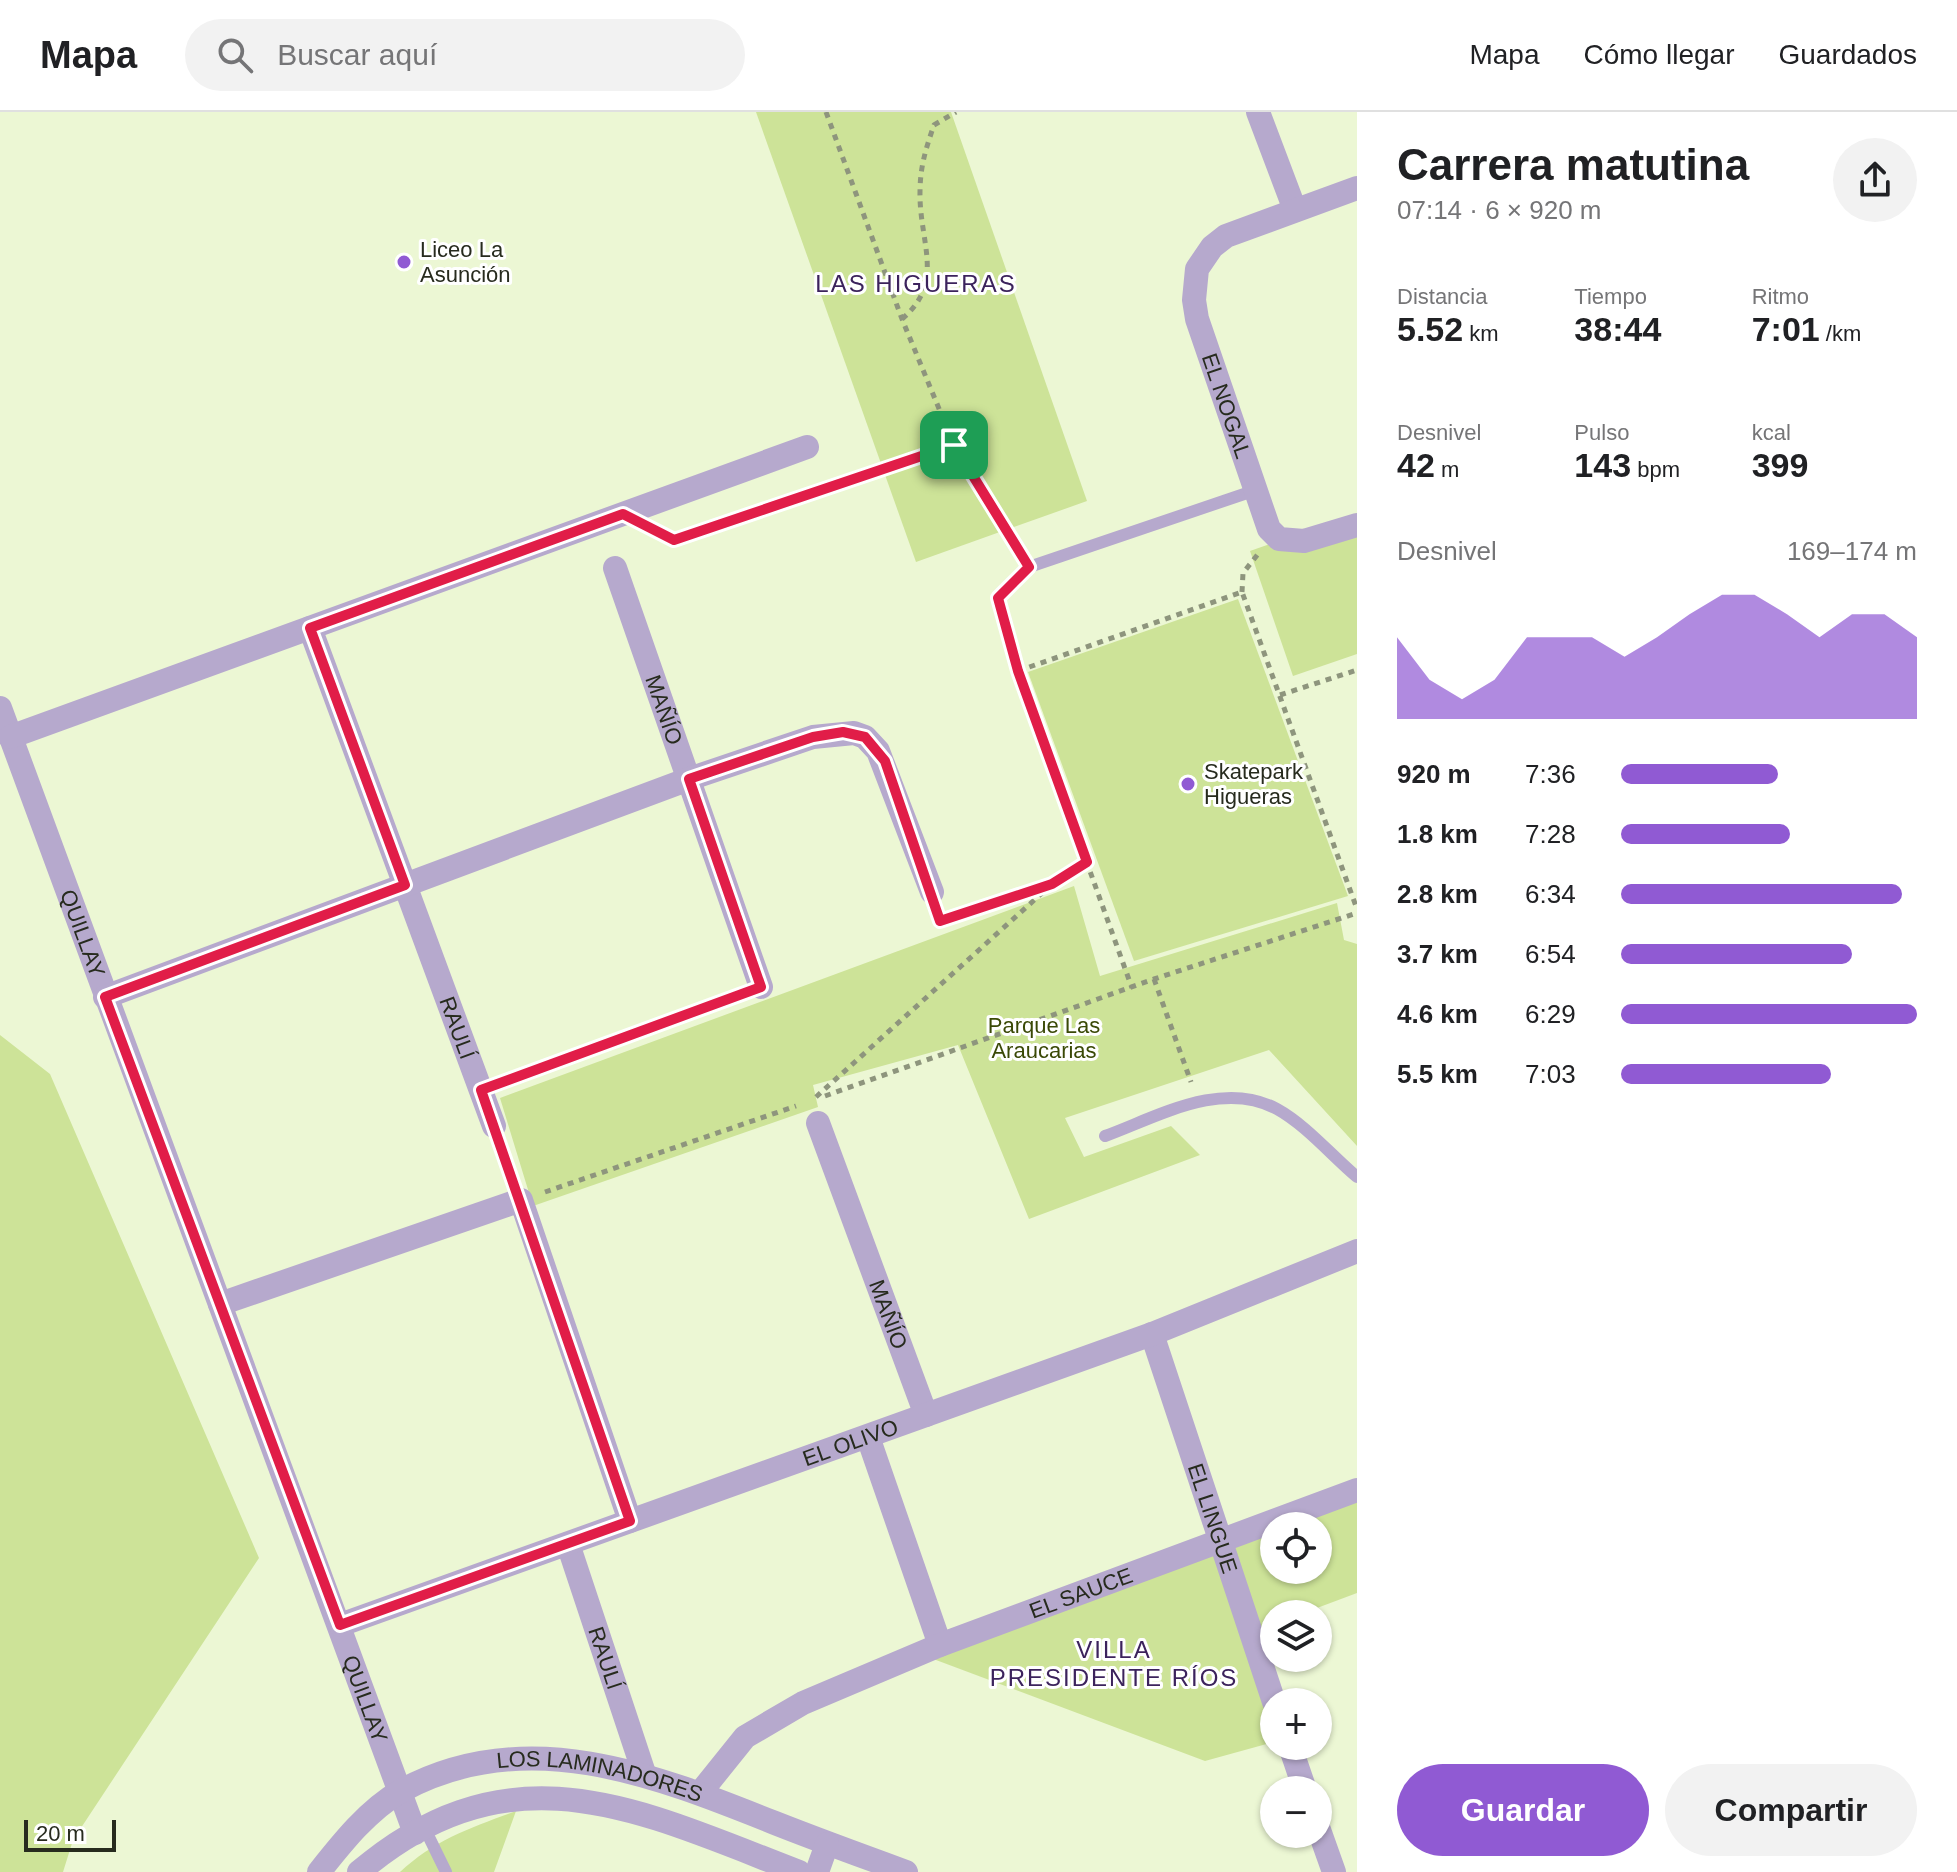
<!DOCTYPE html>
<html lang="es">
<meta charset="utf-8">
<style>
body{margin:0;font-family:Helvetica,sans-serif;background:#f2f2f2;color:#202124;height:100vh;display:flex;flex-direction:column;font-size:30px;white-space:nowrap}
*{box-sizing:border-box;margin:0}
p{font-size:26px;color:#757577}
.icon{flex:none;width:44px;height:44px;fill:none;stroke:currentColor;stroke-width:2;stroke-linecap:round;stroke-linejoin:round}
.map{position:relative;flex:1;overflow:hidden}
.side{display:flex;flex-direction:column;background:#fff;width:600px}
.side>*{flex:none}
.fabs{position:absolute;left:1260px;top:1400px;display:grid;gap:16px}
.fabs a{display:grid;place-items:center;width:72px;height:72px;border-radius:50%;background:#fff;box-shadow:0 2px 6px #0004;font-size:40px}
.scale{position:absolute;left:24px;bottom:20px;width:92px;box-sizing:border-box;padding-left:8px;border:4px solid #272b1e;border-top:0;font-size:22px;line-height:28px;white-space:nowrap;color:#272b1e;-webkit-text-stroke:6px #fff;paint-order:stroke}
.pin{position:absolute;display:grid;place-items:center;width:68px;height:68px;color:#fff;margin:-34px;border-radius:16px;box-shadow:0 4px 12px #0006}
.round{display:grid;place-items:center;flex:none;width:84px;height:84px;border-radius:42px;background:#f2f2f2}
.head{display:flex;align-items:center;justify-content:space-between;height:136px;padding:0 40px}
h1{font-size:44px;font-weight:600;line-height:60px}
.figures{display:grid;grid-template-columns:repeat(3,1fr);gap:12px;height:136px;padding:8px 40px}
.figures div{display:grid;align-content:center}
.figures b{font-size:34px;font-weight:600}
.figures small{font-size:22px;font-weight:400}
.figures p{font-size:22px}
.chart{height:224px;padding:16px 40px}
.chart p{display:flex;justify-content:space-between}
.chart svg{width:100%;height:144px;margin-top:8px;fill:#905ad3;opacity:.7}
.cta{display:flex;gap:16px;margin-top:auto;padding:16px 40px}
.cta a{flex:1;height:92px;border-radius:48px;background:#905ad3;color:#fff;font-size:32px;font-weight:600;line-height:92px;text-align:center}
.cta a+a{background:#f2f2f2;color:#202124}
ul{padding:0 40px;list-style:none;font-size:26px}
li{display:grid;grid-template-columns:128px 96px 1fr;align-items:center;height:60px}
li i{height:20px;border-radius:10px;background:#905ad3}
header{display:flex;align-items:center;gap:48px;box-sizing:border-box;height:112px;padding:0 40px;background:#fff;border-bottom:2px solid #e0e0e0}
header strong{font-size:38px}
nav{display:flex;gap:44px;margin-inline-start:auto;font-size:28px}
.search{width:560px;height:72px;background:#f2f2f2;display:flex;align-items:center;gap:20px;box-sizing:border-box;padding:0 28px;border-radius:44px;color:#757577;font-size:30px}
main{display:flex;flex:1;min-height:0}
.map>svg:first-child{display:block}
.green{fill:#cde398;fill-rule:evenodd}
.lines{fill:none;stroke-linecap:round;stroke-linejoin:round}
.path{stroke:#8e957d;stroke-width:5;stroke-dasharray:6 6;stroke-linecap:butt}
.lane{stroke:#b6a9cd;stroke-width:12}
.street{stroke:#b6a9cd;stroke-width:24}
.route-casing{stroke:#fff;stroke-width:16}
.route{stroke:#e11d48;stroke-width:10}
.poi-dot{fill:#905ad3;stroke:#fff;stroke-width:3}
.labels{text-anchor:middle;stroke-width:6;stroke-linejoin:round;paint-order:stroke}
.poi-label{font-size:22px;fill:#272b1e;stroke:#fff;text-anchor:start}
.street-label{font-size:22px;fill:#272b1e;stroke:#fff}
.park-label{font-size:22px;fill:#3a4906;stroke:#fff}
.neighbourhood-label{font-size:24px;letter-spacing:2px;fill:#3c235c;stroke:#fff}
</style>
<header>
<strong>Mapa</strong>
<div class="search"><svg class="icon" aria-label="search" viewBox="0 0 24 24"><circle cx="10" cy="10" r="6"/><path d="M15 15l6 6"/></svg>Buscar aquí</div>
<nav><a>Mapa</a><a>Cómo llegar</a><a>Guardados</a></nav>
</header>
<main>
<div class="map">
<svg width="1357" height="1760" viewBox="0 0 1357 1760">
<rect width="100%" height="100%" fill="#ecf7d4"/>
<g class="green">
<polygon points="756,0 951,0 1087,389 916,450"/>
<polygon points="1357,401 1357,542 1293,564 1250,439"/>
<polygon points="1238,487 1348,784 1134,849 1028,560"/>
<polygon points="1074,774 1100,864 1337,791 1344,828 1357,832 1357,1034 1269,938 1065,1006 1084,1045 1171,1014 1200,1043 1029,1107 958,933 813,973 818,995 533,1094 500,986"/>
<polygon points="0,923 50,962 259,1446 73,1728 63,1760 0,1760"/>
<path d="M1357,1381V1481L1301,1502H1274V1512L1250,1521L1274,1590V1630L1205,1649L920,1542ZM1274,1414H1318V1458H1274Z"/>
<path d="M516,1699L494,1760H400C434,1728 472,1715 516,1699Z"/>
</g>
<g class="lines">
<g class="path">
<polyline points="826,0 902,207 954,333 1018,437"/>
<path d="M902,207C946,170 919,130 920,80C920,55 926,36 934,13L956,0"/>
<polyline points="657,420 674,428 954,333"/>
<polyline points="1014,470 998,486 1018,559 1132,876"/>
<polyline points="1242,480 1243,461 1258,442"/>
<polyline points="1018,559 1242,480 1357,797"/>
<polyline points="1280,583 1357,558"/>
<polyline points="943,808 1048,774"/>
<polyline points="1154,867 1191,970"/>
<polyline points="505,970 736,885"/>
<polyline points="825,984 1154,867 1357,801"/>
<polyline points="816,985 1052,772 1087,750"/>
<polyline points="502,1036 513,1064"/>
<polyline points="545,1080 796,994"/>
</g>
<g class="lane">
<polyline points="1029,455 1256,378"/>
<path d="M1105,1024C1157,1005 1222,967 1277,997C1306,1013 1332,1044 1357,1065"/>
<polyline points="424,1715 446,1760"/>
</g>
<g class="street">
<polyline points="1258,0 1295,98"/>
<path id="s1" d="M1357,76L1226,124L1212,135L1197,157L1194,188L1197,207L1269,417L1279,427L1304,429L1357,413"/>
<path id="s2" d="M615,456L761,875"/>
<path id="s3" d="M310,516L494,1014"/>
<path id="s4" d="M0,596L415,1721"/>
<polyline points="10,625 807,335"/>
<polyline points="105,885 689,667 813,625 854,621 865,625 878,639 932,780"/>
<path id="s5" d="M818,1011L926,1303"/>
<polyline points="220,1192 521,1088 630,1409"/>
<path id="s6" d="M1152,1222L1274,1590"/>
<polyline points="868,1325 940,1533"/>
<path id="s7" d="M568,1432L644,1661"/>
<path id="s8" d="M340,1513L1152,1222L1357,1139"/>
<polyline points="1290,1634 1305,1678"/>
<path id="s9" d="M700,1681L745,1625L803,1591L940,1533L1357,1378"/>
<polyline points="1318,1715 1334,1760"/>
<path id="s10" d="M319,1760C342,1731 368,1698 401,1679C525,1611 655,1663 775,1711C818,1728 862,1744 906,1760"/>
<path d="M359,1760C511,1631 638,1698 799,1760"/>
<polyline points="817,1760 827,1732"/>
</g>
</g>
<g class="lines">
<defs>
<polygon id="route" points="954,333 1029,455 998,486 1018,559 1087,750 1052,772 940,809 885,649 865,625 843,620 813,625 689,667 761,875 481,978 630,1409 340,1513 105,885 405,773 310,516 623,402 674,428"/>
</defs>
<use href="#route" class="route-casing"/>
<use href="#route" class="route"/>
</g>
<g class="poi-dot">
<circle cx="404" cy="150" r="8"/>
<circle cx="1188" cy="672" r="8"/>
</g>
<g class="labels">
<g class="poi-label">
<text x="420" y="145">Liceo La<tspan x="420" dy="25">Asunción</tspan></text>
<text x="1204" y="667">Skatepark<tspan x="1204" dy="25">Higueras</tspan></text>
</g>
<g class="street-label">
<text dy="8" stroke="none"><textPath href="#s1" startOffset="326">EL NOGAL</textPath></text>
<text dy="8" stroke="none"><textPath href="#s2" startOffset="150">MAÑÍO</textPath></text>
<text dy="8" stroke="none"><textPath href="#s4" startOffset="240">QUILLAY</textPath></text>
<text dy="8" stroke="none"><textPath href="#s3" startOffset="426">RAULÍ</textPath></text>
<text dy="8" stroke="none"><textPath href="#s5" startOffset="204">MAÑÍO</textPath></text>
<text dy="8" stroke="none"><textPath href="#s8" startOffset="542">EL OLIVO</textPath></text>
<text dy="8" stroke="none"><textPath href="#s6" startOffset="194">EL LINGUE</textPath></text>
<text dy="8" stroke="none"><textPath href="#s9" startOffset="438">EL SAUCE</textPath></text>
<text dy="8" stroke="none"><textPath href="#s7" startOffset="120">RAULÍ</textPath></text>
<text dy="8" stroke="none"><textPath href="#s4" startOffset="1056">QUILLAY</textPath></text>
<text dy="8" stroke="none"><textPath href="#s10" startOffset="322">LOS LAMINADORES</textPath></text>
</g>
<g class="park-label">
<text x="1044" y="921">Parque Las<tspan x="1044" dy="25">Araucarias</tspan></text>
</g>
<g class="neighbourhood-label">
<text x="916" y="180">LAS HIGUERAS</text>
<text x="1114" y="1546">VILLA<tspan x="1114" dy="28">PRESIDENTE RÍOS</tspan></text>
</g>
</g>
</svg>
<div class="fabs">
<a><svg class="icon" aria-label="locate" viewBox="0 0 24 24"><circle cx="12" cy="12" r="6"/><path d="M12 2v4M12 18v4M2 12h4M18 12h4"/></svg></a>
<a><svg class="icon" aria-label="layers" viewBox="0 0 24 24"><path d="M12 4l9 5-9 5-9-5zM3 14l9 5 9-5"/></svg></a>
<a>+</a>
<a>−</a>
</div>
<div class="scale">20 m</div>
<div class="pin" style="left:954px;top:333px;background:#1e9e55"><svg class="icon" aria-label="arrive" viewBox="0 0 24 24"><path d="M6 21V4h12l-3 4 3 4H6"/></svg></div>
</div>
<section class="side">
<div class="head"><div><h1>Carrera matutina</h1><p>07:14 · 6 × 920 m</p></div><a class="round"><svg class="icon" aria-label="share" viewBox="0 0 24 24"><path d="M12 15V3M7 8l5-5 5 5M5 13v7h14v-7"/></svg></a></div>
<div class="figures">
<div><p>Distancia</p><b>5.52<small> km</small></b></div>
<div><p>Tiempo</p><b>38:44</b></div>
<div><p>Ritmo</p><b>7:01<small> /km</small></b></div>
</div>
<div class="figures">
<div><p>Desnivel</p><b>42<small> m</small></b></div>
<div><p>Pulso</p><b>143<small> bpm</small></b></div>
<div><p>kcal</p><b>399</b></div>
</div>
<div class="chart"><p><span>Desnivel</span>169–174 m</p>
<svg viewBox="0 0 160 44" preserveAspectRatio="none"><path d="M0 44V19L10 32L20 38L30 32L40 19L50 19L60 19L70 25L80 19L90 12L100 6L110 6L120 12L130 19L140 12L150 12L160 19V44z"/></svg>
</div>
<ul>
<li><b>920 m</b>7:36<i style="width:53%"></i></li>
<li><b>1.8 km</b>7:28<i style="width:57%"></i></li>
<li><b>2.8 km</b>6:34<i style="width:95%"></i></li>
<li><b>3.7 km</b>6:54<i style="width:78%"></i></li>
<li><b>4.6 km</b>6:29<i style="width:100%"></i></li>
<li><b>5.5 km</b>7:03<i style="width:71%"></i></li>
</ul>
<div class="cta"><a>Guardar</a><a>Compartir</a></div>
</section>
</main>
